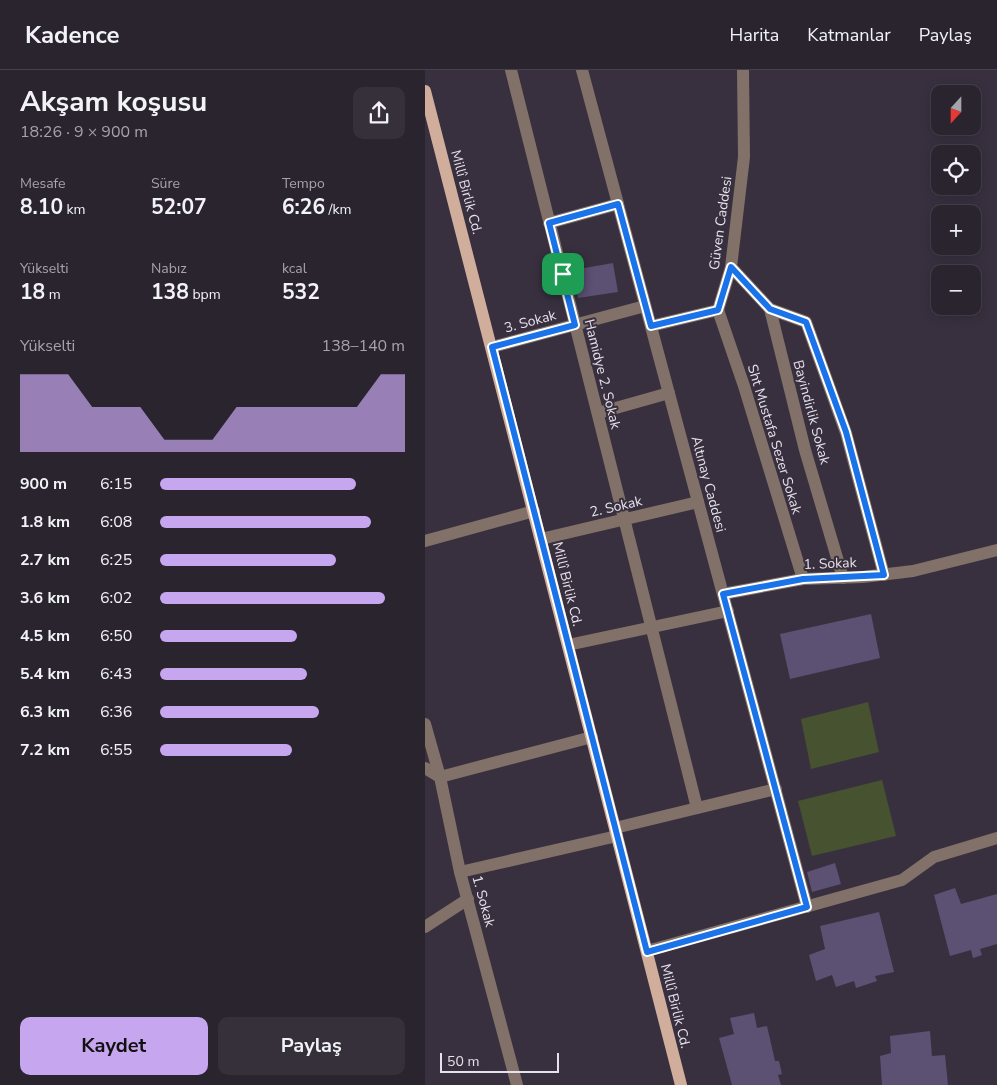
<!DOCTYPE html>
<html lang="tr">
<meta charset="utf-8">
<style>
body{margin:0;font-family:"Nunito Sans",sans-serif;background:#36303b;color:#f1f3f6;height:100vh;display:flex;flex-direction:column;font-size:19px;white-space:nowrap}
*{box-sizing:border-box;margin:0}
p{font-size:16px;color:#a5a4aa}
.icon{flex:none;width:28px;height:28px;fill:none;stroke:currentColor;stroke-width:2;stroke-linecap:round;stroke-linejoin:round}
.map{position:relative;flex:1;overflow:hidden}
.sheet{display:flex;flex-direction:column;background:#2a242f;width:425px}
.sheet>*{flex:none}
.needle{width:32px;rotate:201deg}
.controls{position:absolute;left:506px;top:15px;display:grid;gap:10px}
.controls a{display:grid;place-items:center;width:50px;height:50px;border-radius:10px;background:#2a242f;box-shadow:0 2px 12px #0003,0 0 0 1px #46414b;font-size:25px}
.scale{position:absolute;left:15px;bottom:12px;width:119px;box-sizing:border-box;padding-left:5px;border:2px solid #e7e1eb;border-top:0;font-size:14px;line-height:18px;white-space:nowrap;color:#e7e1eb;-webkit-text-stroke:4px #38303f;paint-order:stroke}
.pin{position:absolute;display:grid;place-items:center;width:42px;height:42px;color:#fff;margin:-21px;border-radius:10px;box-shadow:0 2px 8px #0006}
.round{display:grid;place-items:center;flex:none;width:52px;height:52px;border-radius:10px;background:#36303b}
.headline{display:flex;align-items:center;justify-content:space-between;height:85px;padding:0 20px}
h1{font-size:28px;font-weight:700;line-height:38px}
.metrics{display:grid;grid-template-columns:repeat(3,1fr);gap:8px;height:85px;padding:5px 20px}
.metrics div{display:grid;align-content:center}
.metrics b{font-size:21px;font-weight:700}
.metrics small{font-size:14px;font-weight:400}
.metrics p{font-size:14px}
.chart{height:140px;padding:10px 20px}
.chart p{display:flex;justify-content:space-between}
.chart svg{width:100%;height:90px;margin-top:5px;fill:#c7a6f0;opacity:.7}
.action{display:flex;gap:10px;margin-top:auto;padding:10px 20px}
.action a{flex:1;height:58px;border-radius:10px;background:#c7a6f0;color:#111;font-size:20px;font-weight:700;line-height:58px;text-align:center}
.action a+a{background:#36303b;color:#f1f3f6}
ul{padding:0 20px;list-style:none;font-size:16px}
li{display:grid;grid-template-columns:80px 60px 1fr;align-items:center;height:38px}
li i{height:12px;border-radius:6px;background:#c7a6f0}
header{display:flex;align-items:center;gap:30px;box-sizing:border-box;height:70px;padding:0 25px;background:#2a242f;border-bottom:1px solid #46414b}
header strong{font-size:24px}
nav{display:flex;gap:28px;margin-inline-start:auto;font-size:18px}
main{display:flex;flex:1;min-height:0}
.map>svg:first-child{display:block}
.green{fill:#465230}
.building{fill:#5c5073}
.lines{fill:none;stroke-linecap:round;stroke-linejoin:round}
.minor{stroke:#827168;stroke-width:12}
.major{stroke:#d1ad9c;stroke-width:12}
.route-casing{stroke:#fff;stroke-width:10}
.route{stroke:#1a73e8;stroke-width:6}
.labels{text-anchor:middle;stroke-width:4;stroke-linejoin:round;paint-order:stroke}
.street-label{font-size:14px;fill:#e7e1eb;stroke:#38303f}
</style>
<header>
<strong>Kadence</strong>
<nav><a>Harita</a><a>Katmanlar</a><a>Paylaş</a></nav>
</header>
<main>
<section class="sheet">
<div class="headline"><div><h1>Akşam koşusu</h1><p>18:26 · 9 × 900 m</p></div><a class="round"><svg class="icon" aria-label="share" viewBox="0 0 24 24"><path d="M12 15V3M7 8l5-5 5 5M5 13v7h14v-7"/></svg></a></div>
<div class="metrics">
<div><p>Mesafe</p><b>8.10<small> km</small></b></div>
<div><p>Süre</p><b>52:07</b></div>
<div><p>Tempo</p><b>6:26<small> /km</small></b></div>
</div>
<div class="metrics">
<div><p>Yükselti</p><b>18<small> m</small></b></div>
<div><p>Nabız</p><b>138<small> bpm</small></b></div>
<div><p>kcal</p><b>532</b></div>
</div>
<div class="chart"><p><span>Yükselti</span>138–140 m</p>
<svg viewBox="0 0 160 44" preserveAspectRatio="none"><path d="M0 44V6L10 6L20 6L30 22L40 22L50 22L60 38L70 38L80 38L90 22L100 22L110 22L120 22L130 22L140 22L150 6L160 6V44z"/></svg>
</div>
<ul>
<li><b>900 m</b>6:15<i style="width:80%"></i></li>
<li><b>1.8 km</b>6:08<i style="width:86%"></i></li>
<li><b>2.7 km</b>6:25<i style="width:72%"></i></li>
<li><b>3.6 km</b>6:02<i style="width:92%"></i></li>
<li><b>4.5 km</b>6:50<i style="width:56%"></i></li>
<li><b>5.4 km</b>6:43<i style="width:60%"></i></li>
<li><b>6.3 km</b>6:36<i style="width:65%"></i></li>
<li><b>7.2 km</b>6:55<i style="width:54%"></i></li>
</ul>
<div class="action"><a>Kaydet</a><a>Paylaş</a></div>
</section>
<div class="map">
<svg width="572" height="1015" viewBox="0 0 572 1015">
<rect width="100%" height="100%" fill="#38303f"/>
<g class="green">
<polygon points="443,632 454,682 386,699 376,649"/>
<polygon points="457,710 471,766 387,786 373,731"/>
</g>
<g class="building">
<polygon points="188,193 193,222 153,228 148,200"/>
<polygon points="446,544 455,588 365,609 355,564"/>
<polygon points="410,793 416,814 387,822 382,802"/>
<polygon points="530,818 536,834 572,824 572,874 555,879 557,885 548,888 546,880 525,886 509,825"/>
<polygon points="454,842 469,902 450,906 452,911 431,918 429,911 411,917 407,905 391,911 384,885 400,879 395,856"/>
<polygon points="329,943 332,958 342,956 350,991 354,991 357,1004 353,1005 356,1015 307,1015 294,968 309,964 305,948"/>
<polygon points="505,961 507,986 520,985 523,1015 457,1015 455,986 466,983 465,966"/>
</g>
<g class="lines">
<g class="minor">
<polyline points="86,0 272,738"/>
<polyline points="157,0 382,837"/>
<polyline points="124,153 193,134"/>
<polyline points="306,197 345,239 380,380 418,508"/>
<polyline points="345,239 381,252 421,363 459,505"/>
<polyline points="293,240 319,316 378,509"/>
<polyline points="226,256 293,240 306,197 319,87 318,0"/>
<polyline points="67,277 220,236"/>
<polyline points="173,343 244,323"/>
<polyline points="116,469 273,432"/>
<polyline points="0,471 109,441"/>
<polyline points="298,524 378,509 438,507 488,501 572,480"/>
<polyline points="143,575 303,541"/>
<polyline points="0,654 15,707 35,802 92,1015"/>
<polyline points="0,698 15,707 167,667"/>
<polyline points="190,758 351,719"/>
<polyline points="35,802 192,766"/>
<polyline points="0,857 43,829"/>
<polyline points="222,881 477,810 509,787 572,768"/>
</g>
<polyline class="major" points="0,21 256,1015"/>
</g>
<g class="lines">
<defs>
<polygon id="route" points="193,134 226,256 293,240 306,197 345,239 381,252 421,362 459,505 378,509 298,524 382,837 222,882 67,277 150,255 124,153"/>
</defs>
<use href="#route" class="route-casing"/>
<use href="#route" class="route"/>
</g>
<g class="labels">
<g class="street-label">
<text transform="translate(42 122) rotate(75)" y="5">Millî Birlik Cd.</text>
<text transform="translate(295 153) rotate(-82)" y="5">Güven Caddesi</text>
<text transform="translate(105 251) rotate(-15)" y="5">3. Sokak</text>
<text transform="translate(178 304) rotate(76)" y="5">Hamidye 2. Sokak</text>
<text transform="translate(387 342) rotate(75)" y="5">Bayindirlik Sokak</text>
<text transform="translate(350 369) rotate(73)" y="5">Sht Mustafa Sezer Sokak</text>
<text transform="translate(284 414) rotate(75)" y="5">Altınay Caddesi</text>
<text transform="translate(191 436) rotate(-13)" y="5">2. Sokak</text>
<text transform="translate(405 493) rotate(-2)" y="5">1. Sokak</text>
<text transform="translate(143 514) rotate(76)" y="5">Millî Birlik Cd.</text>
<text transform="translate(59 831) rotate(75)" y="5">1. Sokak</text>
<text transform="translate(251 936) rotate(76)" y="5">Millî Birlik Cd.</text>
</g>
</g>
</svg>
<div class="controls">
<a><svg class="needle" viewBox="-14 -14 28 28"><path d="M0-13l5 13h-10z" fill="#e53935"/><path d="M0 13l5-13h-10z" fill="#a5a4aa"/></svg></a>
<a><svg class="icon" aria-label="locate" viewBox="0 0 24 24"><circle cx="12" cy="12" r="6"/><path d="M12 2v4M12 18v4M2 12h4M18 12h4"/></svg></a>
<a>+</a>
<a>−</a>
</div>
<div class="scale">50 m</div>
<div class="pin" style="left:138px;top:204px;background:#1e9e55"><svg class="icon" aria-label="arrive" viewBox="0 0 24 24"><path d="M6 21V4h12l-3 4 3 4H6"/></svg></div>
</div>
</main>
